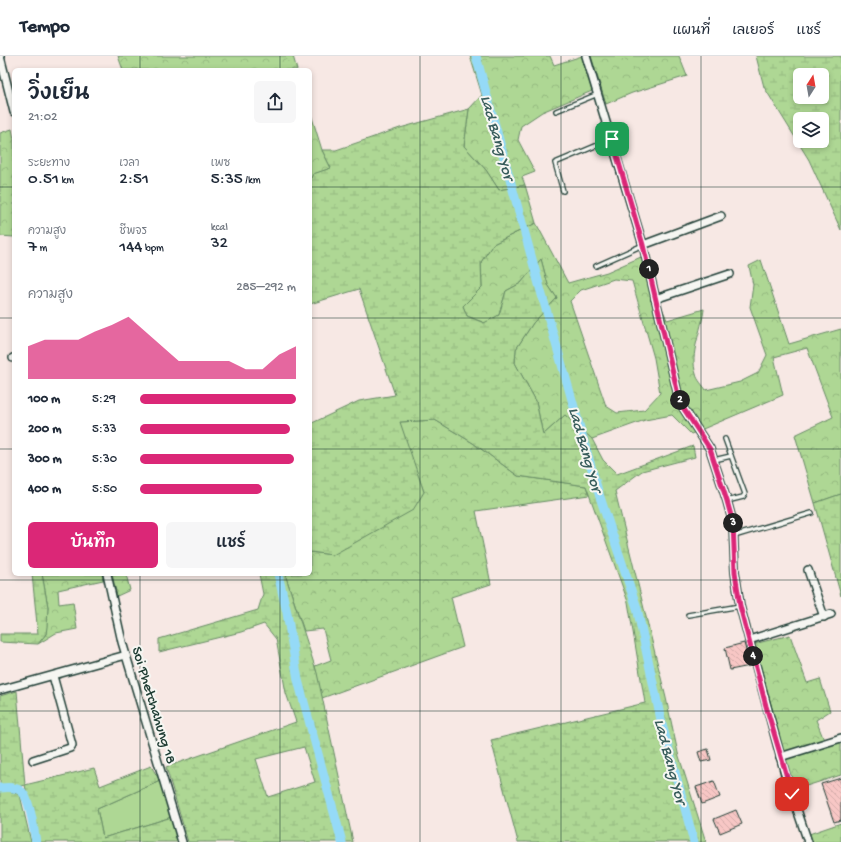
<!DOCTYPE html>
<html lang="th">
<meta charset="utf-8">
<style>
body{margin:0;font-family:"Gochi Hand","Playpen Sans Thai",sans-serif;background:#f6f6f7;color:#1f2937;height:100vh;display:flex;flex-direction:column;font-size:15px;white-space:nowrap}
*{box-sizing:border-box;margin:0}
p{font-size:13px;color:#747a83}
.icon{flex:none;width:22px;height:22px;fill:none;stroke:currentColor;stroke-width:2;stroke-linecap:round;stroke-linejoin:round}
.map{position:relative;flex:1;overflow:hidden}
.details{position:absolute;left:12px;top:12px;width:300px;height:508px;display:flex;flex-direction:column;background:#fff;border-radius:6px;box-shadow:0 2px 6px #0003}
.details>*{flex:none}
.needle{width:26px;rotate:11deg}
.controls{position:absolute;left:793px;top:12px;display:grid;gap:8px}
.controls a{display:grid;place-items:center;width:36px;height:36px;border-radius:6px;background:#fff;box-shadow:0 2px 6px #0003;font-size:20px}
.pin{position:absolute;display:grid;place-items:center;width:34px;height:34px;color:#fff;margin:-17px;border-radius:8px;box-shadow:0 2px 6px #0006}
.km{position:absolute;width:20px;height:20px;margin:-10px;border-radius:50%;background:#222;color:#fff;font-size:11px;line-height:20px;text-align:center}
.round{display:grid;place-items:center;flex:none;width:42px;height:42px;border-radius:6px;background:#f6f6f7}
.overview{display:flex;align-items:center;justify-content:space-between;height:68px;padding:0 16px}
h1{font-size:22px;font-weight:600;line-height:30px}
.metrics{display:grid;grid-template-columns:repeat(3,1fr);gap:6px;height:68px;padding:4px 16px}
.metrics div{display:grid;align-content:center}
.metrics b{font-size:17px;font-weight:600}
.metrics small{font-size:11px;font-weight:400}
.metrics p{font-size:11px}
.chart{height:112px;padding:8px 16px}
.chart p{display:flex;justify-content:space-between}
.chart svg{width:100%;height:72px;margin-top:4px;fill:#db2777;opacity:.7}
.cta{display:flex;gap:8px;margin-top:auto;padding:8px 16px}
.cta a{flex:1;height:46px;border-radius:6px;background:#db2777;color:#fff;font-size:16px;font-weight:600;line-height:46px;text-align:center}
.cta a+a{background:#f6f6f7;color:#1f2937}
ul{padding:0 16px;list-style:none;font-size:13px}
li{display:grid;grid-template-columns:64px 48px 1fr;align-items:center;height:30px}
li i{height:10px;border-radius:5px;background:#db2777}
header{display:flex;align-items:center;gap:24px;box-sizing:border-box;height:56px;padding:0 20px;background:#fff;border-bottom:1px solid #e0e1e3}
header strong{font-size:19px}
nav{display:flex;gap:22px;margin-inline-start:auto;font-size:14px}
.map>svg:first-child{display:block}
.grass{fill:#aed794;stroke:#668a64}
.forest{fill:url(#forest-crowns);stroke:#668a64;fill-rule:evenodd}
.wetland{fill:url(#wetland-marsh);stroke:#668a64;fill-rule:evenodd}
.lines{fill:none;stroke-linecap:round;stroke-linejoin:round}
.canal{stroke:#95daf7;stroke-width:9}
.building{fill:url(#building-back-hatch);stroke:#1f3d34}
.lane-casing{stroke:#1f3d34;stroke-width:6}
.street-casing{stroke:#1f3d34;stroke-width:10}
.lane{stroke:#f6f6f2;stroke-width:3.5}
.street{stroke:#f6f6f2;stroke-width:7}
.route-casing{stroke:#fff;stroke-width:8}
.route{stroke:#db2777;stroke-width:5}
.grid{fill:none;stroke:#1f3d34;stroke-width:1;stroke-opacity:0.55}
.labels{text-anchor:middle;stroke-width:4;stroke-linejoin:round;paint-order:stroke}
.street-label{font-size:15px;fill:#1f3d34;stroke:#f6f6f2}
.water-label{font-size:16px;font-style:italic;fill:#375c5b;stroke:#f6f6f2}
</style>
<header>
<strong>Tempo</strong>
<nav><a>แผนที่</a><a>เลเยอร์</a><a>แชร์</a></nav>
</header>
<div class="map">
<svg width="841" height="786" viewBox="0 0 841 786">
<defs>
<pattern id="forest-crowns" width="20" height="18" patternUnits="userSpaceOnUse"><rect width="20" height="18" fill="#aed794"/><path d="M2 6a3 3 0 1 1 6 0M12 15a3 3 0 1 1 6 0" fill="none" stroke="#95b980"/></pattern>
<pattern id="wetland-marsh" width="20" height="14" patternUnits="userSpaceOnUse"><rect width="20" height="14" fill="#aed794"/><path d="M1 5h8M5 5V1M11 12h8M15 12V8" fill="none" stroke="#95b980"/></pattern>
<pattern id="building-back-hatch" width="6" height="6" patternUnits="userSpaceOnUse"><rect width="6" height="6" fill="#f8c7c5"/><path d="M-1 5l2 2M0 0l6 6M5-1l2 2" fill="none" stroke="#d4acaa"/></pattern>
</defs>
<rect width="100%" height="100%" fill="#f7e8e4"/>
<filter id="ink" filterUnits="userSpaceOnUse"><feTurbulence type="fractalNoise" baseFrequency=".025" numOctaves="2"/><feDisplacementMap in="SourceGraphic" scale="8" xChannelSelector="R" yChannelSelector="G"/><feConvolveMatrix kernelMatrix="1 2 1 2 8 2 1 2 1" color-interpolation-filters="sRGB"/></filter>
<g filter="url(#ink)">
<polygon class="grass" points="160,725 172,761 103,782 97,753"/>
<g class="forest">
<polygon points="118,0 293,0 297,14 123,14"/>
<polygon points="470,0 550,0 554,9 582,0 592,35 542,56 521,70 518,84 535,116 522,121 525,129 499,134 486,114 464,90 469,53 482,39"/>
<polygon points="591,0 679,0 687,20 632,37 606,48"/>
<polygon points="310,55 322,94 331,112 314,118 310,124"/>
<polygon points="12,73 14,83 14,181 0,180 0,77"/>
<path d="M536,167L568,227L607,216L641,201L667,264L704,253C702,274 689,298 696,318C697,324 703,329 706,334L740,326L758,317L767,299L750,251L753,229L749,210L761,204L789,288L841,273V438L815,447L795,379L833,361L807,292L774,301L783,339L691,378L672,359L645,364L592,383L565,359L543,379L536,345L515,307L516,293L533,267L557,242L548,229L541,203L521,227L506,235L499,259L485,267L467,260L463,250L482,231L481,206L493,188ZM614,223L632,225L654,302L660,337L644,354L617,357L606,350L570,245L581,234Z"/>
<polygon points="435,364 473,387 518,420 586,430 589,439 476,455 491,528 451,541 463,591 322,642 315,610 331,604 323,573 304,575 286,521 287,518 310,518 310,496 333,499 424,436 399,366"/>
<polygon points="42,518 102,518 103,524 58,534 59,548 73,546 77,573 56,577 38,588 46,578 48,551"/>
<polygon points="112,518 126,518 130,534 117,540"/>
<polygon points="790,579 807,627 820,623 830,655 816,664 826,689 841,685 841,719 803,731 793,727 754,588"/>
<polygon points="841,767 841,786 810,786 809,778"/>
</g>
<g class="wetland">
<path d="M756,0H841V174L809,104L764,31ZM800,19H822V41H800ZM800,63H822V85H800Z"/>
<polygon points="469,53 464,90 486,114 499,134 525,129 536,167 493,188 481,206 482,231 463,250 467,260 484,267 499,259 506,235 521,227 541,203 548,229 557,242 533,267 516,293 515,307 536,345 543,379 565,359 592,383 603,404 617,418 693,390 695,401 642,415 615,435 666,642 678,697 706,786 518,786 491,684 645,647 628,546 586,430 518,420 473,387 435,364 400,366 424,436 413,454 333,499 310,496 310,368 359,345 395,339 359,233 310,248 310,124 313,118 331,112 322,94 336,94 400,72"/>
<polygon points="841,438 841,540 815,447"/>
<polygon points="32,518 42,518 48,551 47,571 46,578 38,588 0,586 0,578 38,578"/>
<path d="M259,518H287L286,521L317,617L353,786H188L166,711L296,666L286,637L276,583L264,568L241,576L159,596V583L258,554L263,538ZM304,691L315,726L268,741L256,703Z"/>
<polygon points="17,635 25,729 94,712 100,730 151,710 160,725 97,753 103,782 172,761 178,786 38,786 25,729 6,734 20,739 31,786 0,786 0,640"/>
</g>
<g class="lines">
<g class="canal">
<polyline points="476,0 540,232 599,438 637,552 661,664 694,786"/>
<polyline points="278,518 287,557 298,624 342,786"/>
<path d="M0,732C7,731 16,731 21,735C30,741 34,775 36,786"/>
</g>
</g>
<g class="building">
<polygon points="744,587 750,610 730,614 725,592"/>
<polygon points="708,693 711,704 701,706 698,696"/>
<polygon points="841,722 841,764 834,766 821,728"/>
<polygon points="714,725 720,741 702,748 696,731"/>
<polygon points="736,754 742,768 720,777 714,763"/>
</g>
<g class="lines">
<defs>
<g id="lane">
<polyline points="556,55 598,38"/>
<polyline points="563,135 555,107 612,83"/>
<polyline points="596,210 643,189"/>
<polyline points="725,383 745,438 743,441 727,445"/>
<polyline points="714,404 731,400"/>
<polyline points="734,480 812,457"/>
<polyline points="688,559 740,550"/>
</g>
<g id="street">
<polyline points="0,0 14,56"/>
<polyline points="586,0 643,189 680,347 710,393 727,445 733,467 735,516 740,550 785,718 808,786"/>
<polyline points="643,189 721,160"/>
<polyline points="655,243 730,218"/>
<polyline points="13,302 14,302"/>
<polyline points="808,514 824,561"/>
<polyline points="107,518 122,586 182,786"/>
<polyline points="749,584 831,558"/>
<polyline points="0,634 126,599"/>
<polyline points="780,701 841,682"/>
<polyline points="33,704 70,692 72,689 53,620"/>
</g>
</defs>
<use href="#lane" class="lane-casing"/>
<use href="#street" class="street-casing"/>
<use href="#lane" class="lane"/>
<use href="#street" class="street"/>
</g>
</g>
<g class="lines" filter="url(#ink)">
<defs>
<polyline id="route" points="612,83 643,189 680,347 710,393 727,445 733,467 735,516 740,550 766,650 792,738"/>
</defs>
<use href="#route" class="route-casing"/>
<use href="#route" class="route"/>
</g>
<path class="grid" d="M140,0V14M280,0V14M420,0V786M561,0V786M701,0V786M0,131H14M310,131H841M0,262H14M310,262H841M0,393H14M310,393H841M140,518V786M280,518V786M0,524H841M0,655H841"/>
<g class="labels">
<g class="street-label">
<text transform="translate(155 649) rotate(73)" y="5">Soi Phetchahung 18</text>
</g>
<g class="water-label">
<text transform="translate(499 81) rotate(74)" y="6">Lad Bang Yor</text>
<text transform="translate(587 393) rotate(74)" y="6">Lad Bang Yor</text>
<text transform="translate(672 705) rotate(75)" y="6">Lad Bang Yor</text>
</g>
</g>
</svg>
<div class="controls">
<a><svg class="needle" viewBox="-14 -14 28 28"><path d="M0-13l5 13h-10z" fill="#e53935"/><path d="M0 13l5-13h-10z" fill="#747a83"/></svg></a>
<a><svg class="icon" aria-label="layers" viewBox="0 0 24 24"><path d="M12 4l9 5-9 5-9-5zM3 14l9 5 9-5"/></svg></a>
</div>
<div class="pin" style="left:612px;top:83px;background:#1e9e55"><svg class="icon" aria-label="arrive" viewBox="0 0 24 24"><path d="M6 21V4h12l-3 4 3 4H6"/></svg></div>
<div class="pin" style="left:792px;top:738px;background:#d93025"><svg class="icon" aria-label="check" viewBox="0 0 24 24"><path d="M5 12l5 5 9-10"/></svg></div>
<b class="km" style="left:649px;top:213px">1</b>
<b class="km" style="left:680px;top:344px">2</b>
<b class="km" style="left:733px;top:467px">3</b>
<b class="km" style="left:753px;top:600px">4</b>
<section class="details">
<div class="overview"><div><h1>วิ่งเย็น</h1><p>21:02</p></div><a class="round"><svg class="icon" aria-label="share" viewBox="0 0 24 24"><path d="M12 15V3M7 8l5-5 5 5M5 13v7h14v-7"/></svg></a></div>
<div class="metrics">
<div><p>ระยะทาง</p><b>0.51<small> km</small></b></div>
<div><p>เวลา</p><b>2:51</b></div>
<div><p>เพซ</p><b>5:35<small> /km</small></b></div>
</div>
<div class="metrics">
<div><p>ความสูง</p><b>7<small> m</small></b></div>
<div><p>ชีพจร</p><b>144<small> bpm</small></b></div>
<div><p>kcal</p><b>32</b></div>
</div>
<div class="chart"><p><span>ความสูง</span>285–292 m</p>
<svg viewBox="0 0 160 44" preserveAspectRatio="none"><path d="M0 44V24L10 20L20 20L30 20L40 15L50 11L60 6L70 15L80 24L90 33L100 33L110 33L120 33L130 38L140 38L150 29L160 24V44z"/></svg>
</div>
<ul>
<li><b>100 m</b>5:29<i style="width:100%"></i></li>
<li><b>200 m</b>5:33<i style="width:96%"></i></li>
<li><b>300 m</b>5:30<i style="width:99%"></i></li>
<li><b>400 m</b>5:50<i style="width:78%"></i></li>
</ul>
<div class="cta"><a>บันทึก</a><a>แชร์</a></div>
</section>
</div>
